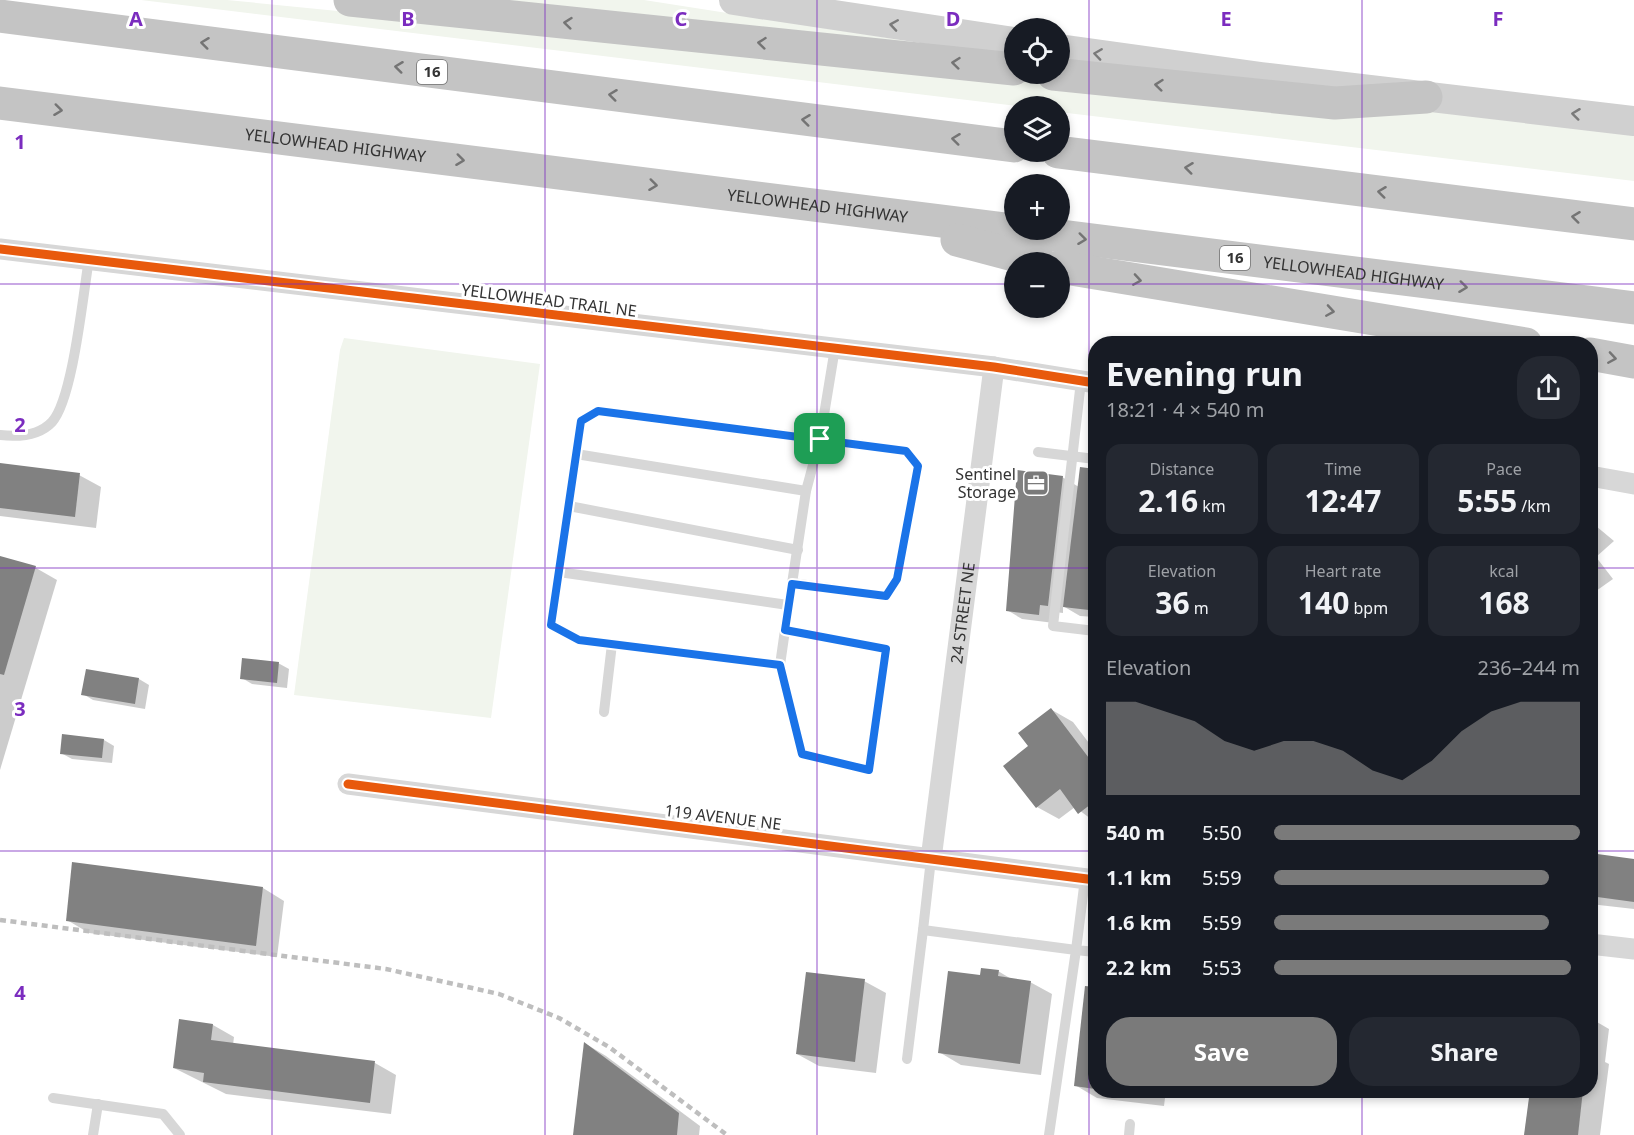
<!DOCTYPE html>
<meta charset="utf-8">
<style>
body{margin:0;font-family:"Noto Sans",sans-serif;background:#242831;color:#f1f3f6;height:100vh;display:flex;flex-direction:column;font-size:22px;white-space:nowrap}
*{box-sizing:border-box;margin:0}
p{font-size:20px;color:#9ea1a6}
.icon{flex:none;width:33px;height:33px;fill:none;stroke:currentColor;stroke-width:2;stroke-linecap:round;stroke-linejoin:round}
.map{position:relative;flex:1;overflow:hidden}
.details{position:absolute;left:1088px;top:336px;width:510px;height:762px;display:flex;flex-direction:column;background:#171b24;border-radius:24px;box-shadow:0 3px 9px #0003}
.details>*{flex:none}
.fabs{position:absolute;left:1004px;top:18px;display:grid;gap:12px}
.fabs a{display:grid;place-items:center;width:66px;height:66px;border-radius:50%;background:#171b24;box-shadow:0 3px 9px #0003;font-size:30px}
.pin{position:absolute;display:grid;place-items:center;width:51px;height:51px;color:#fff;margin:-26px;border-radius:12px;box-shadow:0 3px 9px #0006}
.round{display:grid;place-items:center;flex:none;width:63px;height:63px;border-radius:24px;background:#242831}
.summary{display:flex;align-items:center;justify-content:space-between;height:102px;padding:0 18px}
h1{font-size:33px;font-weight:700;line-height:45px}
.figures{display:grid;grid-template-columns:repeat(3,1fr);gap:9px;height:102px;padding:6px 18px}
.figures div{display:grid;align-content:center;border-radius:15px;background:#242831;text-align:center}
.figures b{font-size:30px;font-weight:700}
.figures small{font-size:16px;font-weight:400}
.figures p{font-size:16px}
.chart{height:168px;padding:12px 18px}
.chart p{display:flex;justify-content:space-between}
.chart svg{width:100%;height:108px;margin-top:6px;fill:#7a7a7a;opacity:.7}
.cta{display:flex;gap:12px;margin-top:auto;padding:12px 18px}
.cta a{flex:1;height:69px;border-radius:24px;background:#7a7a7a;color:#fff;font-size:24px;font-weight:700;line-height:69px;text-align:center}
.cta a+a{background:#242831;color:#f1f3f6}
ul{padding:0 18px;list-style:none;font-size:20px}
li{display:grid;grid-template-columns:96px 72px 1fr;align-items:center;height:45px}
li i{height:15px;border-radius:8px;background:#7a7a7a}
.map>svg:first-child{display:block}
.green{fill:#f1f5ed}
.shadow{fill:#0003}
.building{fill:#818181}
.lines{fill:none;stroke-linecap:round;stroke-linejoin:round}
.service{stroke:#d7d7d7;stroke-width:10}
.minor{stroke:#d7d7d7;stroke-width:21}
.secondary{stroke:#d0d0d0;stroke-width:30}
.motorway{stroke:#c4c4c4;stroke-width:33}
.rail{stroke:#bebebe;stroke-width:4.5;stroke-dasharray:6 4.5;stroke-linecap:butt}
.cycleway-casing{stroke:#fff;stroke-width:13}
.cycleway{stroke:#e8590c;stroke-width:9}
.oneway{stroke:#747474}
.oneway2{stroke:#7a7a7a}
.route-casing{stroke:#fff;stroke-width:12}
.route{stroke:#1a73e8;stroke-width:8}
.grid{fill:none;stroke:#7b2cbf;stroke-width:1.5;stroke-opacity:0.55}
.labels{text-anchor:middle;stroke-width:6;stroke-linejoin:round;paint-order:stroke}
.shield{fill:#fff;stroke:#707070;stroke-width:1.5}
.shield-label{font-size:15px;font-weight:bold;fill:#333}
.street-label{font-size:16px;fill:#333;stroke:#fff}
.poi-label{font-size:16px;fill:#333;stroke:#fff;text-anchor:end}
.grid-label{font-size:20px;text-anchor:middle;font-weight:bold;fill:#7b2cbf;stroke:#fff;stroke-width:6;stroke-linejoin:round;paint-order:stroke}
</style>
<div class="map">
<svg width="1634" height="1135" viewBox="0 0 1634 1135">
<rect width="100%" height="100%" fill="#fff"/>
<g class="green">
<polygon points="141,0 227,0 1272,103 1447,112 1634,133 1634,181 1059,112 1059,106 1017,106"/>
<polygon points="501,0 644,0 927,44"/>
<polygon points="344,338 540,364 491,718 294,695 340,350"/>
</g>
<g class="shadow">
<polygon points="0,465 79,475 101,487 96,528 0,516"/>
<polygon points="1095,470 1095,617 1080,616 1063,606 1063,613 1055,612 1054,623 1022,619 1007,610 1062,477 1079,487"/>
<polygon points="1590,521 1614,541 1596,557 1613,579 1596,591 1590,588"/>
<polygon points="0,557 36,568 57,580 0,770"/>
<polygon points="278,663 289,669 287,688 252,684 242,678"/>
<polygon points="139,679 149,685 145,709 93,700 83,694"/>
<polygon points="1052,710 1073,722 1095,751 1095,822 1075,807 1059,819 1037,807 1030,747"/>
<polygon points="63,736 104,740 114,746 112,763 72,759 61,753"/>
<polygon points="1590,855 1634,860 1634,909 1590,904"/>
<polygon points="263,888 284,901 277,957 89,933 67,920"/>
<polygon points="998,971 1013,980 1030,982 1052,994 1041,1075 961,1065 939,1052 982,977"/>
<polygon points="864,981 886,993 876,1073 819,1066 797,1054"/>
<polygon points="1095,988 1095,1090 1166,1090 1164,1106 1097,1098 1075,1085"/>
<polygon points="1590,1018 1609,1029 1605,1062 1609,1064 1600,1135 1526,1135 1531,1090 1590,1090"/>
<polygon points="180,1021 213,1025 234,1037 233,1045 375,1063 396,1075 391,1114 226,1094 174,1068"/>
<polygon points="586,1044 606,1056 700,1126 699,1135 576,1135"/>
</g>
<g class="building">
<polygon points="0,463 80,473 75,517 0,508"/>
<polygon points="1080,467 1095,469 1095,560 1089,610 1063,607"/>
<polygon points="1017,470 1063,476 1048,606 1040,605 1039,615 1006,611"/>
<polygon points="0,556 36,566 4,675 0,674"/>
<polygon points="242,658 279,662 277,683 240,679"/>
<polygon points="86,669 139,678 135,704 81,695"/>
<polygon points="1051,708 1095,766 1095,801 1078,814 1060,789 1036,808 1003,766 1028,746 1018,733"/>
<polygon points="62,734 104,739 102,758 60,754"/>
<polygon points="1590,853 1634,859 1634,902 1590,896"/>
<polygon points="72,862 263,887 256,946 66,921"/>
<polygon points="981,968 999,970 998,976 1031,981 1020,1064 938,1053 948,971 980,975"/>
<polygon points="806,972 865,979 855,1062 796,1054"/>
<polygon points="1085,986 1095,987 1095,1089 1074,1086"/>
<polygon points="179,1019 213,1024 211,1040 375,1061 370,1103 203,1082 204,1073 173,1068"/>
<polygon points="584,1042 679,1113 677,1135 573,1135"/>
<polygon points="1530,1090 1583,1090 1578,1135 1524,1135"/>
</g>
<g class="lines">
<g class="service">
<polyline points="1081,381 1053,626 1095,631"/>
<path d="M0,435C18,437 39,436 52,422C73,399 83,294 89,259"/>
<polyline points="1038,452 1095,459"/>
<polyline points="576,454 806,491"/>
<polyline points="569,506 798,550"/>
<polyline points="559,572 788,605"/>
<polyline points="792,583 886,596 897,579 918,466 906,451 820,439 806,491 785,630 886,649 869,770 802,754 780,665 579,640 551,625 581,421 598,411 820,439 835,348"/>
<polyline points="780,665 785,630"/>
<polyline points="604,712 612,644"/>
<polyline points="931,859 923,930 1076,950 1049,1135"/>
<polyline points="1085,879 1076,950 1095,952"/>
<polyline points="907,1059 923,930"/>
<polyline points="53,1098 163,1114 180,1135"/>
<polyline points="93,1135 98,1104"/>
<polyline points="1129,1135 1130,1124"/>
</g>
<g class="minor">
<polyline points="0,249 994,367 1095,383"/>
<polyline points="1590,476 1634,484"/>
<polyline points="348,784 1095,880"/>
<path id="s1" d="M931,859L994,367"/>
<polyline points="1590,944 1634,949"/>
</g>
<g class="secondary">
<polyline points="734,0 1014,42"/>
<polyline points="1059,49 1261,77 1634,121"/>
</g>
<g class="motorway">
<polyline points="350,0 1014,69"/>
<polyline points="0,16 1014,146"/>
<polyline points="1053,74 1335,103 1426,97"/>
<path id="s2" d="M0,103L1634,308"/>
<polyline points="1058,152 1634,224"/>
<polyline points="957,240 1040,262"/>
<polyline points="1059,267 1526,344"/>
<polyline points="1590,354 1634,362"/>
</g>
<polyline class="rail" points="0,920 386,969 499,994 559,1018 609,1047 727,1135"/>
<defs>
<g id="cycleway">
<polyline points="0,249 994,367 1095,383"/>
<polyline points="348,784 1095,880"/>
</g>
</defs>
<use href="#cycleway" class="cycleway-casing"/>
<use href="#cycleway" class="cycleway"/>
</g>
<defs><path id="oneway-chevron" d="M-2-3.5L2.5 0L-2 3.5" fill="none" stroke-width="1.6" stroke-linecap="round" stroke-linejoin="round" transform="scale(1.5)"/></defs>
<g class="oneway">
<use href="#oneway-chevron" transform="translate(568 23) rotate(-174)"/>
<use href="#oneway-chevron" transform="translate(205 43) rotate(-173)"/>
<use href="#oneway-chevron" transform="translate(762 43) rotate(-174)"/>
<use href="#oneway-chevron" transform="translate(956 63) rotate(-174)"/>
<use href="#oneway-chevron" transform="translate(399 67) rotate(-173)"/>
<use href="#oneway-chevron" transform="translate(1159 85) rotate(-174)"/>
<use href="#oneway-chevron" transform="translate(613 95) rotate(-173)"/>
<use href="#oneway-chevron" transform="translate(58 110) rotate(7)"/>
<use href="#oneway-chevron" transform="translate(806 120) rotate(-173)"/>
<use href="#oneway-chevron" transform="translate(956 139) rotate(-173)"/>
<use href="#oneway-chevron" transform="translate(460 160) rotate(7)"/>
<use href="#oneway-chevron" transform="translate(1189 168) rotate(-173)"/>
<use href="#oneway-chevron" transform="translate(653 185) rotate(7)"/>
<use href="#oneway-chevron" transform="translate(1382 192) rotate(-173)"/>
<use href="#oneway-chevron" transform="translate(1576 217) rotate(-173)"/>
<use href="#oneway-chevron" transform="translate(1082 239) rotate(7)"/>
<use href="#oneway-chevron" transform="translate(1137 280) rotate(9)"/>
<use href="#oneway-chevron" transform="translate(1463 287) rotate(7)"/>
<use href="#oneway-chevron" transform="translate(1330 311) rotate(9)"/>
<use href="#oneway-chevron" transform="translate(1612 358) rotate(9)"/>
</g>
<g class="oneway2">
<use href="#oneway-chevron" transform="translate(894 25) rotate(-171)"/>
<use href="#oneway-chevron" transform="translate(1098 54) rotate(-172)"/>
<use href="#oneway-chevron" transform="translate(1576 114) rotate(-173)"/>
</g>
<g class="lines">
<defs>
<polygon id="route" points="598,411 906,451 918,466 897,579 886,596 792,584 785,630 886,649 869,770 802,754 780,665 579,640 551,625 581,421"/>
</defs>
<use href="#route" class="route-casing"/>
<use href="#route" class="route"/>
</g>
<path class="grid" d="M272,0V1135M545,0V1135M817,0V1135M1089,0V1135M1362,0V344M0,284H1014M1059,284H1634M0,568H1095M1590,568H1634M0,851H1095M1590,851H1634M1362,1090V1135"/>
<defs>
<symbol id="office-square" viewBox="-11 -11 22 22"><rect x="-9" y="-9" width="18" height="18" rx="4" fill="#7a7a7a" stroke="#fff"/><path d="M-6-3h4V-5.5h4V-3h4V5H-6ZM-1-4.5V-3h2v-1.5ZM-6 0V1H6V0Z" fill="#fff"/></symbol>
</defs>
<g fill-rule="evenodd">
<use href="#office-square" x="1021" y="468" width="30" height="30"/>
</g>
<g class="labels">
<g class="shield">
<rect x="417" y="60" width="30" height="24" rx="4.5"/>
<rect x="1220" y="246" width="30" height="24" rx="4.5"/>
</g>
<g class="shield-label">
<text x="432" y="77">16</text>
<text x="1235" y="263">16</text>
</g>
<g class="street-label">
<text dy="6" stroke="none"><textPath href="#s2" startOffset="338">YELLOWHEAD HIGHWAY</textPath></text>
<text dy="6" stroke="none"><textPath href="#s2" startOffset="824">YELLOWHEAD HIGHWAY</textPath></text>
<text dy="6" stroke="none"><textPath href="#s2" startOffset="1364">YELLOWHEAD HIGHWAY</textPath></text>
<text transform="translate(549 300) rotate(7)" y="6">YELLOWHEAD TRAIL NE</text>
<text dy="6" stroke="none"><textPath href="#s1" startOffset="248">24 STREET NE</textPath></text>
<text transform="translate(723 817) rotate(7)" y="6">119 AVENUE NE</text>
</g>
<g class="poi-label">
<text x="1016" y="480">Sentinel<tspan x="1016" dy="18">Storage</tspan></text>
</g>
</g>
<g class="grid-label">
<text x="136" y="26">A</text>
<text x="408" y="26">B</text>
<text x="681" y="26">C</text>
<text x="953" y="26">D</text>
<text x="1226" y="26">E</text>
<text x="1498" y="26">F</text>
<text x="20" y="149">1</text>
<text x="20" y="432">2</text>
<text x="20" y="716">3</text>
<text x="20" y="1000">4</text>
</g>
</svg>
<div class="fabs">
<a><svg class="icon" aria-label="locate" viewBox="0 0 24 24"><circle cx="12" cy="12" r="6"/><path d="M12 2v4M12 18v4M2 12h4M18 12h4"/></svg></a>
<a><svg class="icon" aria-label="layers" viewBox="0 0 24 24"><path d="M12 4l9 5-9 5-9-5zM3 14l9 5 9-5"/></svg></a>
<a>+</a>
<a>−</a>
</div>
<div class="pin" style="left:820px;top:439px;background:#1e9e55"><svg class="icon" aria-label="arrive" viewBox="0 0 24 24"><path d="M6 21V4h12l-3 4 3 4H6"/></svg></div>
<section class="details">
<div class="summary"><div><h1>Evening run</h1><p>18:21 · 4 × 540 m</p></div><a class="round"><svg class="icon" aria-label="share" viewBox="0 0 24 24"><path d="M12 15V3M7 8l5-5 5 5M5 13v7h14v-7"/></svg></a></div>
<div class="figures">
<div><p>Distance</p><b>2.16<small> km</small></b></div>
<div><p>Time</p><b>12:47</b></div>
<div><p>Pace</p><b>5:55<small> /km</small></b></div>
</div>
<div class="figures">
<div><p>Elevation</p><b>36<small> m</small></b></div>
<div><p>Heart rate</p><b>140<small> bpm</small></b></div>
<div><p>kcal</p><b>168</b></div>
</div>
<div class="chart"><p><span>Elevation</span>236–244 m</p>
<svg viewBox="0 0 160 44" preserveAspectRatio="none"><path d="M0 44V6L10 6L20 10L30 14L40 22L50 26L60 22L70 22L80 26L90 34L100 38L110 30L120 18L130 10L140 6L150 6L160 6V44z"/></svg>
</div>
<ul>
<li><b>540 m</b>5:50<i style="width:100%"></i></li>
<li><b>1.1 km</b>5:59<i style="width:90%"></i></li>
<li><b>1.6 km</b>5:59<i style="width:90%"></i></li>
<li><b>2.2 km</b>5:53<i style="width:97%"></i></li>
</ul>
<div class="cta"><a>Save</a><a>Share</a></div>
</section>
</div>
